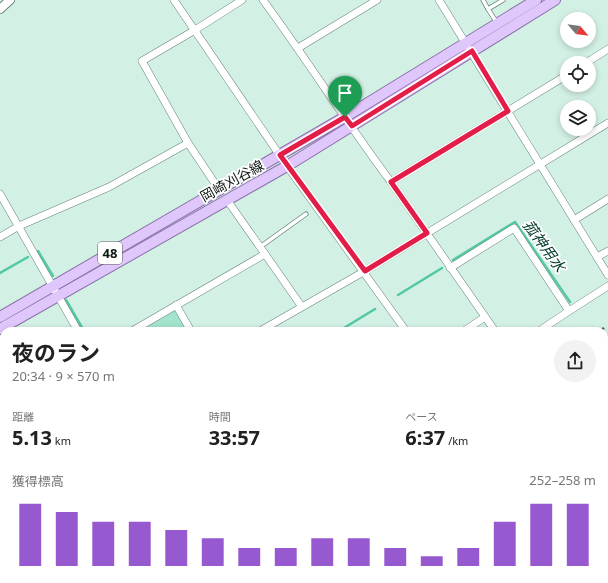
<!DOCTYPE html>
<html lang="ja">
<meta charset="utf-8">
<style>
body{margin:0;font-family:"Noto Sans","Noto Sans JP",sans-serif;background:#f2f2f2;color:#222;height:100vh;display:flex;flex-direction:column;font-size:15px;white-space:nowrap}
*{box-sizing:border-box;margin:0}
p{font-size:13px;color:#767676}
.icon{flex:none;width:22px;height:22px;fill:none;stroke:currentColor;stroke-width:2;stroke-linecap:round;stroke-linejoin:round}
.map{position:relative;flex:1;overflow:hidden}
.panel{position:absolute;left:0px;top:327px;width:608px;height:256px;display:flex;flex-direction:column;background:#fff;border-radius:12px 12px 0 0;box-shadow:0 2px 6px #0003}
.panel>*{flex:none}
.needle{width:26px;rotate:119deg}
.tools{position:absolute;left:560px;top:12px;display:grid;gap:8px}
.tools a{display:grid;place-items:center;width:36px;height:36px;border-radius:50%;background:#fff;box-shadow:0 2px 6px #0003;font-size:20px}
.pin{position:absolute;display:grid;place-items:center;width:34px;height:34px;color:#fff;margin:-41px -17px;border-radius:50% 50% 50% 0;rotate:-45deg;box-shadow:0 0 4px #0007}
.pin .icon{rotate:45deg}
.round{display:grid;place-items:center;flex:none;width:42px;height:42px;border-radius:21px;background:#f2f2f2}
.overview{display:flex;align-items:center;justify-content:space-between;height:68px;padding:0 12px}
h1{font-size:22px;font-weight:700;line-height:30px}
.stats{display:grid;grid-template-columns:repeat(3,1fr);gap:6px;height:68px;padding:4px 12px}
.stats div{display:grid;align-content:center}
.stats b{font-size:20px;font-weight:700}
.stats small{font-size:11px;font-weight:400}
.stats p{font-size:11px}
.chart{height:112px;padding:8px 12px}
.chart p{display:flex;justify-content:space-between}
.chart svg{width:100%;height:72px;margin-top:4px;stroke:#9759cf;stroke-width:6}
.map>svg:first-child{display:block}
.green{fill:#a3e4cc}
.lines{fill:none;stroke-linecap:round;stroke-linejoin:round}
.stream{stroke:#51c9a4;stroke-width:2.5}
.service-casing{stroke:#69847a;stroke-width:5}
.minor-casing{stroke:#69847a;stroke-width:8}
.tertiary-casing{stroke:#69847a;stroke-width:10}
.primary-casing{stroke:#8971a8;stroke-width:12}
.service{stroke:#fff;stroke-width:3.5}
.minor{stroke:#fff;stroke-width:7}
.tertiary{stroke:#fff;stroke-width:8}
.primary{stroke:#e0c7fb;stroke-width:10}
.rail{stroke:#4e5f58;stroke-width:2.5;stroke-dasharray:5 5;stroke-linecap:butt}
.route-casing{stroke:#fff;stroke-width:8}
.route{stroke:#e11d48;stroke-width:5}
.labels{text-anchor:middle;stroke-width:3.5;stroke-linejoin:round;paint-order:stroke}
.shield{fill:#fff;stroke:#565d5a;stroke-width:1}
.shield-label{font-size:13px;font-weight:bold;fill:#0d1713}
.street-label{font-size:14px;fill:#0d1713;stroke:#fff}
.water-label{font-size:15px;font-style:italic;fill:#043b2d;stroke:#fff}
</style>
<div class="map">
<svg width="608" height="583" viewBox="0 0 608 583">
<rect width="100%" height="100%" fill="#d2f0e4"/>
<polygon class="green" points="173,310 177,311 188,331 137,331"/>
<g class="lines">
<g class="stream">
<polyline points="38,251 53,276"/>
<polyline points="453,260 515,222 570,302"/>
<polyline points="0,273 28,257"/>
<polyline points="398,295 442,268"/>
<polyline points="66,300 84,331"/>
<polyline points="339,331 375,309"/>
<polyline points="0,560 4,566"/>
<polyline points="11,579 13,583"/>
<polyline points="172,579 175,583"/>
<polyline points="339,579 340,579"/>
<polyline points="144,583 150,579"/>
<polyline points="224,583 229,579"/>
</g>
<defs>
<g id="service">
<polyline points="483,0 488,9"/>
<polyline points="497,23 488,9 503,0"/>
<polyline points="260,247 306,214"/>
</g>
<g id="minor">
<polyline points="174,0 287,166 406,331"/>
<path d="M263,0C307,60 347,123 391,182"/>
<polyline points="439,0 608,275"/>
<polyline points="298,48 377,0"/>
<polyline points="586,63 608,49"/>
<polyline points="220,191 188,143 142,61 195,30 242,0"/>
<polyline points="0,194 78,331"/>
<polyline points="574,220 608,199"/>
<polyline points="0,237 19,226 109,187 188,143"/>
<polyline points="265,254 302,307"/>
<polyline points="597,257 608,251"/>
<polyline points="450,268 514,228 569,311 539,331"/>
<polyline points="176,305 191,331"/>
<polyline points="569,311 608,286"/>
<polyline points="132,331 265,254 227,200"/>
<polyline points="260,331 365,271 608,123"/>
<polyline points="464,331 485,317"/>
<polyline points="495,331 391,182 567,75"/>
<polyline points="604,357 608,354"/>
<polyline points="0,403 4,401"/>
<polyline points="604,415 608,421"/>
<polyline points="0,468 4,475"/>
<polyline points="604,503 608,500"/>
<polyline points="0,552 4,549"/>
<polyline points="65,579 67,583"/>
<polyline points="79,583 85,579"/>
<polyline points="206,583 211,579"/>
<polyline points="288,583 294,579"/>
<polyline points="386,583 391,579"/>
<polyline points="600,583 608,577"/>
</g>
<g id="tertiary">
<polyline points="0,9 10,0"/>
<polyline points="597,579 600,583"/>
<polyline points="485,583 490,579"/>
</g>
<g id="primary">
<polyline points="0,317 345,117 536,0"/>
<polyline points="0,329 287,166 555,0"/>
</g>
</defs>
<use href="#service" class="service-casing"/>
<use href="#minor" class="minor-casing"/>
<use href="#tertiary" class="tertiary-casing"/>
<use href="#primary" class="primary-casing"/>
<use href="#service" class="service"/>
<use href="#minor" class="minor"/>
<use href="#tertiary" class="tertiary"/>
<use href="#primary" class="primary"/>
<g class="rail">
<polyline points="600,331 608,325"/>
<polyline points="252,583 257,579"/>
</g>
</g>
<g class="lines">
<defs>
<polygon id="route" points="472,51 508,111 391,182 427,233 365,271 280,155 345,117 352,126"/>
</defs>
<use href="#route" class="route-casing"/>
<use href="#route" class="route"/>
</g>
<g class="labels">
<rect class="shield" x="98" y="242" width="24" height="22" rx="3"/>
<g class="shield-label">
<text x="110" y="258">48</text>
</g>
<g class="street-label">
<text transform="translate(232 181) rotate(-29)" y="5">岡崎刈谷線</text>
</g>
<g class="water-label">
<text transform="translate(544 246) rotate(54)" y="5">菰神用水</text>
</g>
</g>
</svg>
<div class="tools">
<a><svg class="needle" viewBox="-14 -14 28 28"><path d="M0-13l5 13h-10z" fill="#e53935"/><path d="M0 13l5-13h-10z" fill="#767676"/></svg></a>
<a><svg class="icon" aria-label="locate" viewBox="0 0 24 24"><circle cx="12" cy="12" r="6"/><path d="M12 2v4M12 18v4M2 12h4M18 12h4"/></svg></a>
<a><svg class="icon" aria-label="layers" viewBox="0 0 24 24"><path d="M12 4l9 5-9 5-9-5zM3 14l9 5 9-5"/></svg></a>
</div>
<div class="pin" style="left:345px;top:117px;background:#1e9e55"><svg class="icon" aria-label="arrive" viewBox="0 0 24 24"><path d="M6 21V4h12l-3 4 3 4H6"/></svg></div>
<section class="panel">
<div class="overview"><div><h1>夜のラン</h1><p>20:34 · 9 × 570 m</p></div><a class="round"><svg class="icon" aria-label="share" viewBox="0 0 24 24"><path d="M12 15V3M7 8l5-5 5 5M5 13v7h14v-7"/></svg></a></div>
<div class="stats">
<div><p>距離</p><b>5.13<small> km</small></b></div>
<div><p>時間</p><b>33:57</b></div>
<div><p>ペース</p><b>6:37<small> /km</small></b></div>
</div>
<div class="chart"><p><span>獲得標高</span>252–258 m</p>
<svg viewBox="0 0 160 44" preserveAspectRatio="none"><path d="M5 44V6M15 44V11M25 44V17M35 44V17M45 44V22M55 44V27M65 44V33M75 44V33M85 44V27M95 44V27M105 44V33M115 44V38M125 44V33M135 44V17M145 44V6M155 44V6"/></svg>
</div>
</section>
</div>
